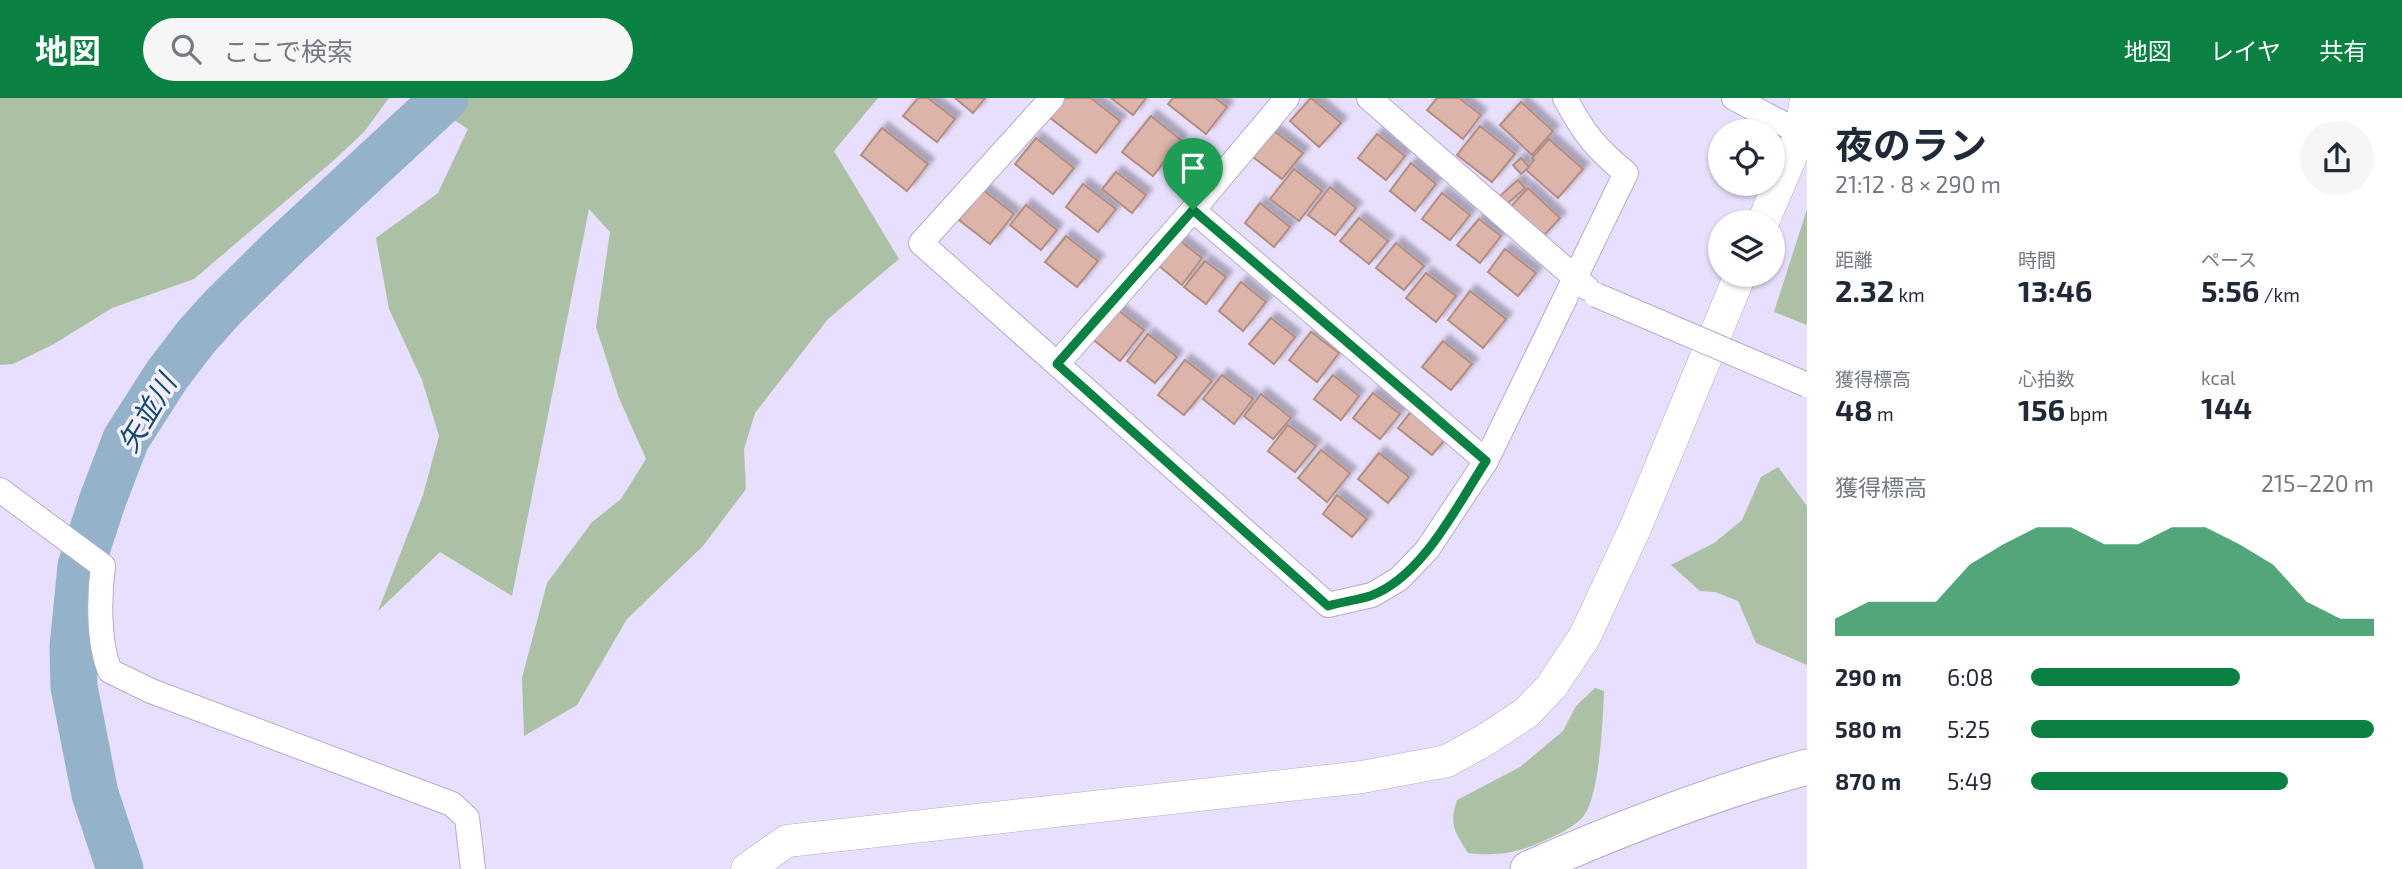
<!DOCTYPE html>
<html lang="ja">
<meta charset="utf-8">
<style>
body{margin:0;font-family:"Exo 2","Noto Sans JP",sans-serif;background:#f6f6f7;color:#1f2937;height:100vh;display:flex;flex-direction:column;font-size:26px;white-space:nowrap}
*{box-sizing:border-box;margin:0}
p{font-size:23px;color:#747a83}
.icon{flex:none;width:38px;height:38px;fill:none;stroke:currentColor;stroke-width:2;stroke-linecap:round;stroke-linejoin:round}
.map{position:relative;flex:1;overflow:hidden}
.panel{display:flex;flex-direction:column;background:#fff;width:595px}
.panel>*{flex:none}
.tools{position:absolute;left:1708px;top:21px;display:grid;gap:14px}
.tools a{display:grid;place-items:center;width:77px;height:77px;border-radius:50%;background:#fff;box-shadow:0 2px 5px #0004;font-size:35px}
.pin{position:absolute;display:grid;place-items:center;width:60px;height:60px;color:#fff;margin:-72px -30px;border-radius:50% 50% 50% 0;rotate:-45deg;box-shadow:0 0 7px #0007}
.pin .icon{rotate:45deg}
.round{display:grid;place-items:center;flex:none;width:74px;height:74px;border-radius:37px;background:#f6f6f7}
.overview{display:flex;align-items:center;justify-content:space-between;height:119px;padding:0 28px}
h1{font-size:38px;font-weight:700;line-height:52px}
.stats{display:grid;grid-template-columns:repeat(3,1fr);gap:10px;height:119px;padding:7px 28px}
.stats div{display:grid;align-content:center}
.stats b{font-size:30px;font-weight:700}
.stats small{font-size:19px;font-weight:400}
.stats p{font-size:19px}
.chart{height:196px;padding:14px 28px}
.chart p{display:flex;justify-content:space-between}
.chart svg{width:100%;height:126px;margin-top:7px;fill:#0b8043;opacity:.7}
ul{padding:0 28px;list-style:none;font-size:23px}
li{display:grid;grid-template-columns:112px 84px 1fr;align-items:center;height:52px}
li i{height:18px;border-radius:9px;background:#0b8043}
header{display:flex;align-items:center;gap:42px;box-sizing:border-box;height:98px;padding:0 35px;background:#0b8043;color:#fff}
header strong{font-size:33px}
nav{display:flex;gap:38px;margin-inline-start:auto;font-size:24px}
.search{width:490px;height:63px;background:#f6f6f7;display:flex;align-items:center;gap:18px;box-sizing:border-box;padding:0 24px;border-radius:38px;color:#747a83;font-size:26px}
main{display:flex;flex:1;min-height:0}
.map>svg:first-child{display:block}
.green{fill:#acc0a5}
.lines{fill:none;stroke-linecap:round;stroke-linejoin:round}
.river{stroke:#94b3ca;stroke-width:47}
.building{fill:#dcb4a9;stroke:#b28d82;stroke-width:2;filter:url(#shadow)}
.minor-casing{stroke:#b6abcc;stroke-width:26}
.tertiary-casing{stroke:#b6abcc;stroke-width:33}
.secondary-casing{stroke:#b6abcc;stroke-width:37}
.minor{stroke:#fff;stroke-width:24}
.tertiary{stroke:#fff;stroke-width:32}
.secondary{stroke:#fff;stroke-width:35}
.minor-bridge-casing{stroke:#b6abcc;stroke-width:26;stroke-linecap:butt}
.minor-bridge{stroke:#fff;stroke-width:24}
.route-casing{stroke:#fff;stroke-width:14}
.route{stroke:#0b8043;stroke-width:9}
.labels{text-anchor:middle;stroke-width:7;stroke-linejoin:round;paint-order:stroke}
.water-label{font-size:28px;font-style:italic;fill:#144b6a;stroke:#f4effe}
</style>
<header>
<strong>地図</strong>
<div class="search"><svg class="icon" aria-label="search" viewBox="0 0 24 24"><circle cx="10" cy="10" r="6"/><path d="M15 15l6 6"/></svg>ここで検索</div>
<nav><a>地図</a><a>レイヤ</a><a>共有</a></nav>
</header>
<main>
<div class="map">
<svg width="1807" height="771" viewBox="0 0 1807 771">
<defs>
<filter id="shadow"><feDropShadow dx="6" dy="-6" stdDeviation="2" flood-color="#0004"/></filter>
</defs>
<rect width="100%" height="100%" fill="#e8dffc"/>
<g class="green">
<polygon points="0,0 389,0 364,34 333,63 194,181 112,210 54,246 13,266 0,267"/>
<polygon points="420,0 878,0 834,53 899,161 828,221 755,315 744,351 746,391 703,448 627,521 577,607 524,638 522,580 547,485 592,424 621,401 646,361 619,300 596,229 610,134 589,111 512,498 440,454 378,513 423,397 439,338 422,282 389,211 376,140 438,95 468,31"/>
<polygon points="1807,111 1807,227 1774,214"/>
<polygon points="1778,369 1807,408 1807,567 1756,545 1738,503 1715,494 1700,493 1671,467 1714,445 1742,422 1761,379"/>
<path d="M1595,590L1604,593C1603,619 1600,701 1582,720C1571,731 1555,738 1541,744C1515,756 1495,758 1468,755C1454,733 1449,726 1457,702L1520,669L1563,633L1576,608Z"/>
</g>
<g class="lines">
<polyline class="river" points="120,771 95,696 74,589 73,549 81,468 103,401 126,341 167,277 196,239 222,210 284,149 445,0"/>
</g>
<g class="building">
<polygon points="918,0 928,0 955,21 937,44 903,18"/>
<polygon points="955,0 985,0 973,15"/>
<polygon points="1064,0 1091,0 1120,23 1096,55 1049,19"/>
<polygon points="1111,0 1146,0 1133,17"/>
<polygon points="1173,0 1215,0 1227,9 1206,36 1168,6"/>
<polygon points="1311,0 1341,25 1319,49 1290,23"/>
<polygon points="1437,0 1459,0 1481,17 1463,41 1427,12"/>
<polygon points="1521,4 1553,33 1532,57 1500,27"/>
<polygon points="1151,18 1181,42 1153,78 1122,54"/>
<polygon points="1480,28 1515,56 1492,84 1457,57"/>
<polygon points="882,30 928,66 907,93 861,57"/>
<polygon points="1274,33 1303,55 1282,81 1253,59"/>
<polygon points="1377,36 1405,58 1386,82 1358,60"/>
<polygon points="1036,40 1074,70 1053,96 1015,66"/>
<polygon points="1549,41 1583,71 1558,100 1526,72 1534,62 1532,60"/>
<polygon points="1521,60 1529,69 1521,76 1513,67"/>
<polygon points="1411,65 1436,86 1415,113 1390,93"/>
<polygon points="1294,71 1322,93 1299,123 1270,101"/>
<polygon points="1116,74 1146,97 1132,115 1102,91"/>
<polygon points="1518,82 1525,90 1507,106 1500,98"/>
<polygon points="1083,86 1116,111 1098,134 1066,109"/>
<polygon points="1330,89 1356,110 1335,137 1308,117"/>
<polygon points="1528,90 1560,120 1538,144 1506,114"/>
<polygon points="983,92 1014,116 990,146 959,122"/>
<polygon points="1442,95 1470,117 1450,142 1422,121"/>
<polygon points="1260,105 1290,129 1274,149 1245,125"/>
<polygon points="1026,107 1057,132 1041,152 1010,127"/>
<polygon points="1359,120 1388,143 1369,166 1340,143"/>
<polygon points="1479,121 1501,138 1480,165 1457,147"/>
<polygon points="1066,138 1098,163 1077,189 1045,164"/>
<polygon points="1178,141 1202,160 1182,187 1158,167"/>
<polygon points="1396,145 1424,168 1404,192 1376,170"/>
<polygon points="1505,151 1536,175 1518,198 1488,174"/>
<polygon points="1205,163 1226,179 1206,206 1184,189"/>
<polygon points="1426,175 1456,198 1436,224 1406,200"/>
<polygon points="1241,184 1266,204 1243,233 1219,213"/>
<polygon points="1470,193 1506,221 1483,250 1448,222"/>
<polygon points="1114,209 1144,232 1120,263 1090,239"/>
<polygon points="1271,220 1295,239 1274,266 1249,246"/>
<polygon points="1311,234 1339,255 1317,284 1289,262"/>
<polygon points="1148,236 1177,259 1155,285 1127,263"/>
<polygon points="1443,243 1472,266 1451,292 1422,269"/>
<polygon points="1185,262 1212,283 1184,317 1158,297"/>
<polygon points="1222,277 1253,301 1234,326 1203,301"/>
<polygon points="1333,277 1359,298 1341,322 1314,301"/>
<polygon points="1373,295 1400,316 1380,341 1353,320"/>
<polygon points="1261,296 1291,320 1273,341 1244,318"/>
<polygon points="1414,310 1449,337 1432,357 1398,330"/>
<polygon points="1288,327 1316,348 1295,374 1268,353"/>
<polygon points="1321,352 1350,375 1327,404 1298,380"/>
<polygon points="1379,355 1409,379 1388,405 1358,381"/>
<polygon points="1337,397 1367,421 1352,439 1323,416"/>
</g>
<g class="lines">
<defs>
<g id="minor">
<path d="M1052,0L921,145L1328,507L1372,497L1399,481L1427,452L1486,363L1626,75C1596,51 1583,34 1565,0"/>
<polyline points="1369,0 1587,190"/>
<polyline points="1734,0 1801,35"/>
<polyline points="1193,112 1486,363"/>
<polyline points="1057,266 1193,112 1287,0"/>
<path d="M0,392L103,468C99,498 98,545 110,573L151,593L452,706L467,720L473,771"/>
</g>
<g id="tertiary">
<polyline points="1763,124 1801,35 1806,0"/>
<polyline points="747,771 787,743 1362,679 1447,663 1485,642 1526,615 1551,589 1585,538 1637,426 1740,177"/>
</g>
<path id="secondary" d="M1528,771C1619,731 1711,695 1807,669"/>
</defs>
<use href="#minor" class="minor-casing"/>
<use href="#tertiary" class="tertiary-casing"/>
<use href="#secondary" class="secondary-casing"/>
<use href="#minor" class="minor"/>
<use href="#tertiary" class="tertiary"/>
<use href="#secondary" class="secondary"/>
<defs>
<polyline id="minor-bridge" points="1596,197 1807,287"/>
</defs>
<use href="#minor-bridge" class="minor-bridge-casing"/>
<use href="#minor-bridge" class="minor-bridge"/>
</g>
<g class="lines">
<defs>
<path id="route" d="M1193,112L1486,363C1458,406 1422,480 1370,498C1357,502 1342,504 1328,508L1057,266Z"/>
</defs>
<use href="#route" class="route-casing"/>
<use href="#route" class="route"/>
</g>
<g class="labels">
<g class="water-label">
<text transform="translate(147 315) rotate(-59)" y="10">矢並川</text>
</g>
</g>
</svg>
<div class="tools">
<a><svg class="icon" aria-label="locate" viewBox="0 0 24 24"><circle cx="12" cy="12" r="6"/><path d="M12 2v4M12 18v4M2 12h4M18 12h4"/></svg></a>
<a><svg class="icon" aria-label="layers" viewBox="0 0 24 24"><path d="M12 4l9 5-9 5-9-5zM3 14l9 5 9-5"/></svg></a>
</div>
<div class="pin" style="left:1193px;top:112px;background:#1e9e55"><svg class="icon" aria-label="arrive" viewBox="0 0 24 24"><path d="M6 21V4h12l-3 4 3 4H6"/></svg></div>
</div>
<section class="panel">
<div class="overview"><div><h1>夜のラン</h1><p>21:12 · 8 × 290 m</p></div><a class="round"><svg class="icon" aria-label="share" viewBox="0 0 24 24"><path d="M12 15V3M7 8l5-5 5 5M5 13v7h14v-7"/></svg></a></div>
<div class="stats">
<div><p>距離</p><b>2.32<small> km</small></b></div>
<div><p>時間</p><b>13:46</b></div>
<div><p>ペース</p><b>5:56<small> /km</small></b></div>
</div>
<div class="stats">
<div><p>獲得標高</p><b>48<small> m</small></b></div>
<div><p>心拍数</p><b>156<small> bpm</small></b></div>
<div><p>kcal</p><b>144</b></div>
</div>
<div class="chart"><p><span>獲得標高</span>215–220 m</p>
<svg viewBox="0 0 160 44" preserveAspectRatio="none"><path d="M0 44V38L10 32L20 32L30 32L40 19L50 12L60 6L70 6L80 12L90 12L100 6L110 6L120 12L130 19L140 32L150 38L160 38V44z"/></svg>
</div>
<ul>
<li><b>290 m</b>6:08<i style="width:61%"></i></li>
<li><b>580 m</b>5:25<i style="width:100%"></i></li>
<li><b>870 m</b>5:49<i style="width:75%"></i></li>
</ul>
</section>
</main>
